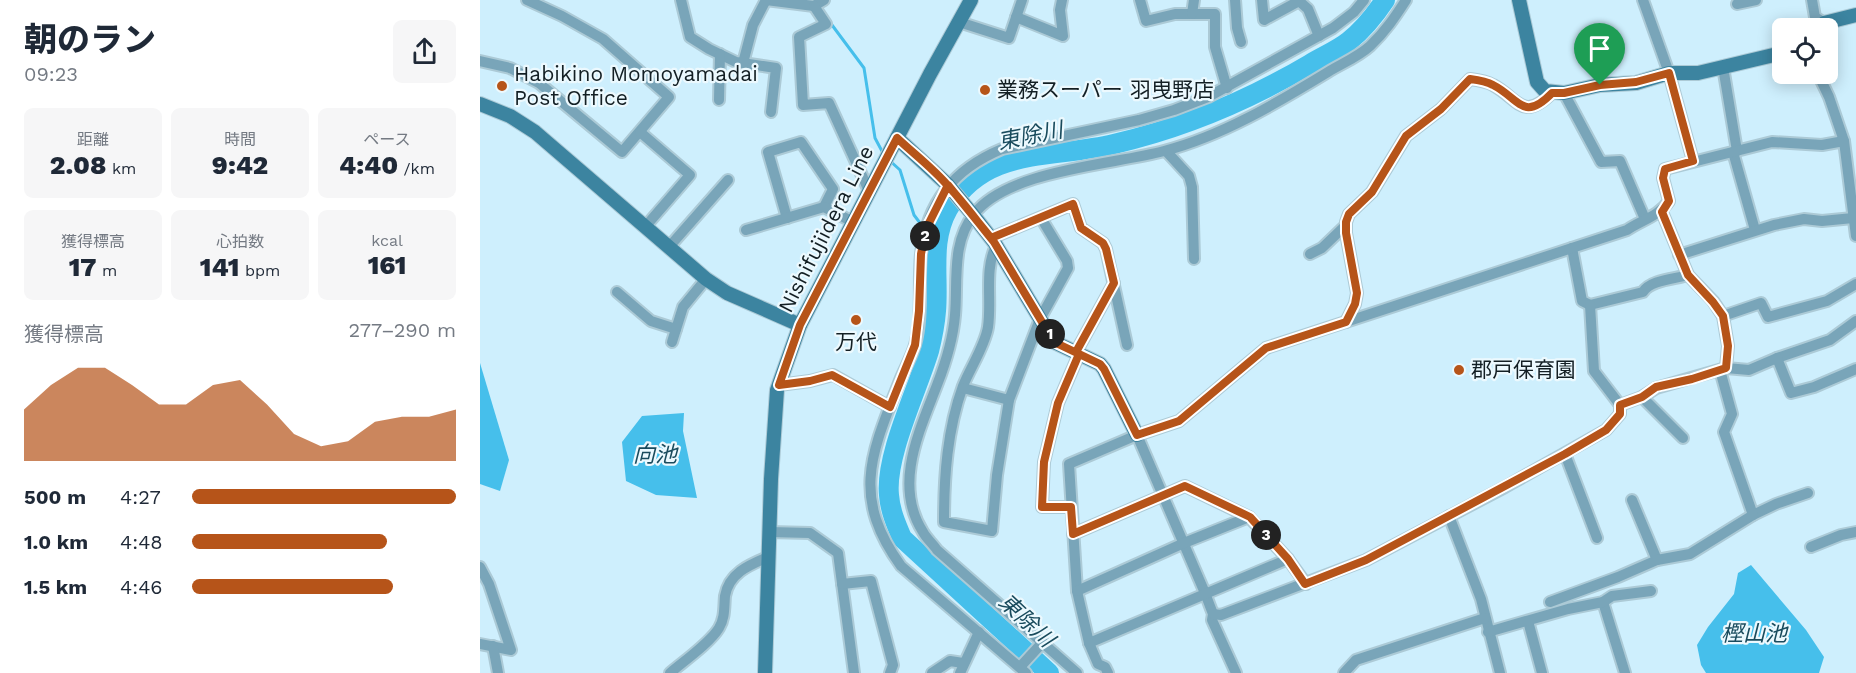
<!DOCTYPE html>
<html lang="ja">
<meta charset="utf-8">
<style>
body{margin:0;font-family:"Work Sans","Noto Sans JP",sans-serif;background:#f6f6f7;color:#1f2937;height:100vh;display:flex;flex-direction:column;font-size:22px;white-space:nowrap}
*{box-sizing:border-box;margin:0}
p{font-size:20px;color:#747a83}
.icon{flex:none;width:33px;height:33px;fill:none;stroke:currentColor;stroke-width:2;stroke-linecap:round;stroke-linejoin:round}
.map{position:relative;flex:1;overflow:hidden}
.side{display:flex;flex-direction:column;background:#fff;width:480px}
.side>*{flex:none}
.fabs{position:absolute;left:1292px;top:18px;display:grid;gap:12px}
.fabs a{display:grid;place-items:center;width:66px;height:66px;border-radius:9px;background:#fff;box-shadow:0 3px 15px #0003;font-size:30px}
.pin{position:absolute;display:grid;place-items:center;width:51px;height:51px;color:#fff;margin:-62px -26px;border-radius:50% 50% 50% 0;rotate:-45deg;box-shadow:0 0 6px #0007}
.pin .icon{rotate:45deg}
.km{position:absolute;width:30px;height:30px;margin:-15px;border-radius:50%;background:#222;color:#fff;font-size:16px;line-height:30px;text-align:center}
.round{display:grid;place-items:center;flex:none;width:63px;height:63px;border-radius:9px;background:#f6f6f7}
.head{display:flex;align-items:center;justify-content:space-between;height:102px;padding:0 24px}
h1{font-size:33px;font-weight:800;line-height:45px}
.metrics{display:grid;grid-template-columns:repeat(3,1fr);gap:9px;height:102px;padding:6px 24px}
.metrics div{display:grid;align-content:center;border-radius:9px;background:#f6f6f7;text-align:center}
.metrics b{font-size:26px;font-weight:800}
.metrics small{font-size:16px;font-weight:400}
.metrics p{font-size:16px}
.chart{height:168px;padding:12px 24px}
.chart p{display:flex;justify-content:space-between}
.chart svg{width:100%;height:108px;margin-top:6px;fill:#b65419;opacity:.7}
ul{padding:0 24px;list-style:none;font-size:20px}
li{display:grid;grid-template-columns:96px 72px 1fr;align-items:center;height:45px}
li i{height:15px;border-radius:8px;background:#b65419}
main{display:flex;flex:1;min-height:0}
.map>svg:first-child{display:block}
.water{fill:#46bfeb}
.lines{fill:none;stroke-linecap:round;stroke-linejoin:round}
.stream{stroke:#46bfeb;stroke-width:3}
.river{stroke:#46bfeb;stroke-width:20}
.street-casing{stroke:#accad6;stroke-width:14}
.secondary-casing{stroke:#accad6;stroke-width:16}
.street{stroke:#79a5b9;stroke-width:10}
.secondary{stroke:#3c84a0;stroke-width:14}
.route-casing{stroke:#fff;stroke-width:12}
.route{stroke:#b65419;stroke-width:8}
.poi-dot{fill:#b65419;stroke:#ecf9fe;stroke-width:2}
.labels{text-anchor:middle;stroke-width:4.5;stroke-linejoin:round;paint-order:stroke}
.poi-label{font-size:21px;fill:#131f24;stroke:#ecf9fe;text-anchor:start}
.street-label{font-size:21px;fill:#131f24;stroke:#ecf9fe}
.water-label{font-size:22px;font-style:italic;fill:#194b5d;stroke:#ecf9fe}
</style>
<main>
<section class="side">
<div class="head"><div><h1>朝のラン</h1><p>09:23</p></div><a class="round"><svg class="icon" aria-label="share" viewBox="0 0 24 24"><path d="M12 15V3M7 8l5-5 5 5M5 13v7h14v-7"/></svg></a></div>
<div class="metrics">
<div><p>距離</p><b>2.08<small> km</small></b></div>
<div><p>時間</p><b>9:42</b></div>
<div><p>ペース</p><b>4:40<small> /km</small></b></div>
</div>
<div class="metrics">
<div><p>獲得標高</p><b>17<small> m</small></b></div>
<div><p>心拍数</p><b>141<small> bpm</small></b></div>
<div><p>kcal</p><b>161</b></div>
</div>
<div class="chart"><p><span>獲得標高</span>277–290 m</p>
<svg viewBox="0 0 160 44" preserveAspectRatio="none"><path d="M0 44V23L10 13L20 6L30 6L40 13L50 21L60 21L70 13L80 11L90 21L100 33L110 38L120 36L130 28L140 26L150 26L160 23V44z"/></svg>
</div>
<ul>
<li><b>500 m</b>4:27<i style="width:100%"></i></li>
<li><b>1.0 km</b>4:48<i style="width:74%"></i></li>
<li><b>1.5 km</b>4:46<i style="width:76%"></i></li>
</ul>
</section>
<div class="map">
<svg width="1376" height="673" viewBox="0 0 1376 673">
<rect width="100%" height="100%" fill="#ceeffd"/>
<g class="water">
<polygon points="0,363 29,460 20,491 0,484"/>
<polygon points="204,413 203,431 217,498 176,495 146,481 142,442 162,416"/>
<polygon points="1271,565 1326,630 1344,657 1339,673 1226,673 1221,665 1217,645 1228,627 1254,594 1258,573"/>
</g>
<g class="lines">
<g class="stream">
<polyline points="349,21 384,68 395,138 404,155"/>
<polyline points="409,160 420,170 434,215 443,227"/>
<polyline points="448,231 456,239"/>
</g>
<path class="river" d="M569,673L422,538C416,524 410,510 409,495C405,456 437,391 449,351C452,339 455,324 456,311C459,276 450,241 468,209C505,146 572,159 634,144C703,128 769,100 830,64C843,56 858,50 869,41C884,29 895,15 905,0"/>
<defs>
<g id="street">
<polyline points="201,0 210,37 229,49 256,62 296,68 291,112"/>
<polyline points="286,0 334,6 344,0"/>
<polyline points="660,0 666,21 695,14 735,14 735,47 747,88"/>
<polyline points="755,0 757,28 761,42"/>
<polyline points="782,0 784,20 819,1 828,9 839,36"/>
<polyline points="1163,0 1189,73 1213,161"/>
<polyline points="1332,0 1335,17 1344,23"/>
<polyline points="1257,4 1276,0"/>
<polyline points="334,6 346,24 319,37 323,105 349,103 389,191"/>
<polyline points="712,14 714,0"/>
<polyline points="536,17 583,36 580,10 582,0"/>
<polyline points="479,22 529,38 542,0"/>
<polyline points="0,61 30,68 59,83 142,152 189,97 123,39 82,16 47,0"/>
<polyline points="263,63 273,25 286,0"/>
<polyline points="1243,67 1257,151"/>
<polyline points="1338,74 1349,97 1364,141"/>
<polyline points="1084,93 1121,162 1140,161 1165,219"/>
<polyline points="239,100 240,54"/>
<polyline points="160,132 210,175 165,227"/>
<polyline points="686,151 709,176 712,187 714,259"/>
<polyline points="1253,152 1275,230"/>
<polyline points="1182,212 1208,275 1233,301 1243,316 1248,346 1246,368"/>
<polyline points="307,218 288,152 321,142 353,189 344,207"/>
<polyline points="266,230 344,207 373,222"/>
<polyline points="511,238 593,204 601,228 623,243 626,249 647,345"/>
<path d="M516,246C504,270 512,300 508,327C505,346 490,368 483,386C467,430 464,477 464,522L512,531L517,475L529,400L560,319L588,268L587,261L561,218"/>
<polyline points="189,247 248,180"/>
<path d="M1092,248L1102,301L1110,305L1163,292C1170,280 1195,279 1208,275"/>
<polyline points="830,254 842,248 866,225"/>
<polyline points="1199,255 1294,225 1324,219 1342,221 1373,218"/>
<polyline points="137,292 171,321 196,329"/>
<polyline points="1110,305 1114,371 1140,405"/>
<polyline points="1243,316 1281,303 1288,317 1347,301 1376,284"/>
<path d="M866,322L875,304L877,293L866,233V222L869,214L892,192L926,136L961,109L990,79C998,80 1006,81 1013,85C1039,99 1042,122 1072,93"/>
<polyline points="192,342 203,307 226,279"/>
<polyline points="596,352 634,283"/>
<polyline points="1297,358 1350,340 1376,321"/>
<polyline points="299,385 330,381 353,375 410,407"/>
<polyline points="483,388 529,400"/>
<polyline points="1162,397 1203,438"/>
<polyline points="657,435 725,593 733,614 732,620 756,673"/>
<polyline points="1085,454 1117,538"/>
<polyline points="1152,500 1177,560"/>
<polyline points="591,507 562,507 564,462 578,403 599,354"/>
<polyline points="1273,515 1296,504 1328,493"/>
<polyline points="969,516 1001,599 1020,673"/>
<polyline points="289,532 330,533 358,553 374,673"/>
<polyline points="593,534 705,486 769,517 808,559 826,584"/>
<polyline points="1331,547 1361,535 1376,532"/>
<path d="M808,559L609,643L597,591L589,464L657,435L699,421L786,348L1147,230C1162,220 1179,216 1189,201L1183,178L1185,169L1292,142L1342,145L1364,141L1376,236"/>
<polyline points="0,567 9,584 31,650 0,644"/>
<polyline points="362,584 391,581 413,665 410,673"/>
<polyline points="597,591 704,543 769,517"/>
<polyline points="1070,602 1138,577 1177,560 1210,554 1273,515 1244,432 1252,414 1240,370"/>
<polyline points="1123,602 1145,673"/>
<polyline points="733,614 741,615 886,560 1025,487 1126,430 1140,414 1140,405 1162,397 1176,388 1246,368 1269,370 1297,358 1311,393 1334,387 1376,369"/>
<polyline points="1048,621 1062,673"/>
<polyline points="1008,632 1088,609 1123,602 1132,596 1171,591"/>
<polyline points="609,643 618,664 625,667 628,673"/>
<polyline points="13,646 18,673"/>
<polyline points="540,667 563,642"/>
<path d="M190,673C204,661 230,643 239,628C245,618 244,608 245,596C249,573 269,565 288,557"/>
<polyline points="452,673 470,661 483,663"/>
<polyline points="480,673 499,632"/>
<path d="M546,673L421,566C371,497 391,454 419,383C424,370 431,358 435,345C443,316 438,284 441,254C447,202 474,169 522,149L659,120L694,110L728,97L853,28L874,12L884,0"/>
<path d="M597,673L457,550C453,544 446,538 443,532C413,485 439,432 457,385C466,362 473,340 475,315C478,282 471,243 494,214C528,170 632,165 684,151C742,136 797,103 848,72C861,64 878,57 890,46C905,32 915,17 926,0"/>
<polyline points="864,673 876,660 1005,618"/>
</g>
<g id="secondary">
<polyline points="1039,0 1057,82 1065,91 1084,93 1120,85 1156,83 1189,73 1218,73 1302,53"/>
<polyline points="1340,28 1344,23 1376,15"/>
<polyline points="0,104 30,116 55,132 226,279 247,293 320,325"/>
<polyline points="417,138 468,185 493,215 514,242 574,342 620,364 624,369 657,435"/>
<polyline points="285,673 291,479 297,390 320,325 450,74 491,0"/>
</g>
</defs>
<use href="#street" class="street-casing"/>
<use href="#secondary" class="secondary-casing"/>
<use href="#street" class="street"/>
<use href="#secondary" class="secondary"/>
</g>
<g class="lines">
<defs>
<path id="route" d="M1120,85L1084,93H1072C1043,123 1039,98 1013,85C1006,81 998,80 990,79L961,109L926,136L892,192L869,214L866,222V233L877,293L875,304L866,322L786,348L699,421L657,435L624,369L620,364L574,342L514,242C499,224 485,204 469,187C454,169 434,154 417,138L320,325L299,385L330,381L352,375L410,407L435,345L439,311L441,254L446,229L468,185L511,238L593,204L601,228L623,243L626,249L634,283L596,352L599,354L578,403L564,462L562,507H591L593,534L705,486L770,517L808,559L825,584L886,560L1085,454L1126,430L1140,414V405L1162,397L1176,387L1212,379L1246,368L1248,346L1243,316L1233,302L1208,275L1182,212L1189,201L1183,178L1185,169L1213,161L1189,73L1156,82L1120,85"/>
</defs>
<use href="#route" class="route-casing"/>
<use href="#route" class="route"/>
</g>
<g class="poi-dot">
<circle cx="22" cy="86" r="6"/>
<circle cx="505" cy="90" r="6"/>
<circle cx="376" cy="320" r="6"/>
<circle cx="979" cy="370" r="6"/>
</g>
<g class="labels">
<g class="poi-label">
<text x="34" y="81">Habikino Momoyamadai<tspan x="34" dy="24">Post Office</tspan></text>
<text x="517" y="97">業務スーパー 羽曳野店</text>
<text x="376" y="349" text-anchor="middle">万代</text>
<text x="991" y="377">郡戸保育園</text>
</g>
<g class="street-label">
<text transform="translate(346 229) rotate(-63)" y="7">Nishifujiidera Line</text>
</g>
<g class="water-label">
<text transform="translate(550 135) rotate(-11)" y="8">東除川</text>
<text x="175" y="462">向池</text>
<text transform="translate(547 620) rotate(43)" y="8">東除川</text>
<text x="1274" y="641">樫山池</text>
</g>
</g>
</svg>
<div class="fabs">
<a><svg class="icon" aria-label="locate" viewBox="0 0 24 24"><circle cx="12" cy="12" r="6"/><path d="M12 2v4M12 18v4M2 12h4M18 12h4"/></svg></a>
</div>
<div class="pin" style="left:1120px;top:85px;background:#1e9e55"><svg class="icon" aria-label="arrive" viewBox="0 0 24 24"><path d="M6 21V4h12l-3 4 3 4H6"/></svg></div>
<b class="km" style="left:570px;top:334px">1</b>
<b class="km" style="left:445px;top:236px">2</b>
<b class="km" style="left:786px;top:535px">3</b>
</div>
</main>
